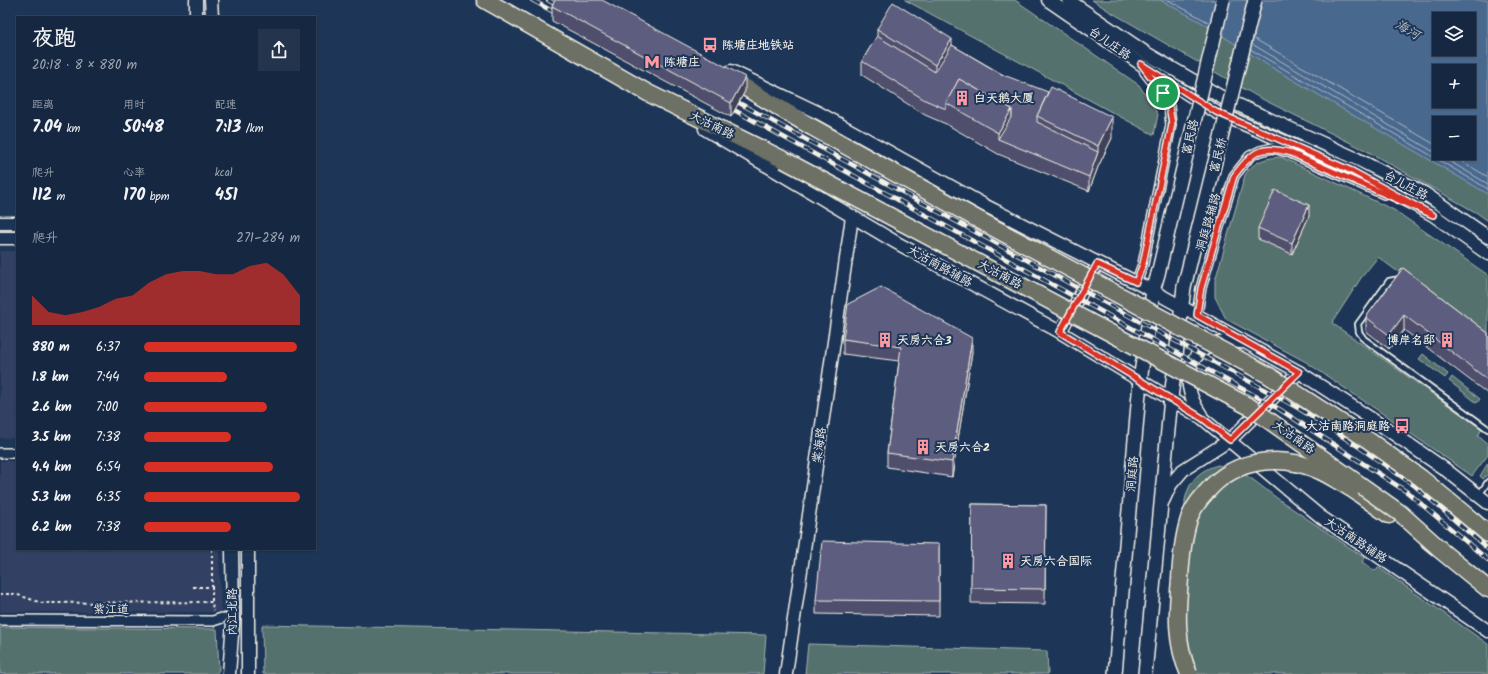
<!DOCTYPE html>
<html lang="zh">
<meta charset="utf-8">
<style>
body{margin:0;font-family:Kalam,"LXGW WenKai TC",sans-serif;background:#23344c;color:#f1f3f6;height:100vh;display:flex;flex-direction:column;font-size:15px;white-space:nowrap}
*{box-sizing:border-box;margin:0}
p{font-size:13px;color:#9ea6b1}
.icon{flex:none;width:22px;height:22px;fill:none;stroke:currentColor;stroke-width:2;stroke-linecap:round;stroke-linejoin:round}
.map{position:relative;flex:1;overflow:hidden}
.side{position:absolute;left:16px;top:16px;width:300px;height:534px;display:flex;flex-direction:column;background:#162841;border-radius:0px;box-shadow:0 1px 3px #0004,0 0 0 1px #35445a}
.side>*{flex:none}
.controls{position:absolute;left:1432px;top:12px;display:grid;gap:8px}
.controls a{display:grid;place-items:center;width:44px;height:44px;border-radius:0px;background:#162841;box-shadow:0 1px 3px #0004,0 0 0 1px #35445a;font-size:20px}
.pin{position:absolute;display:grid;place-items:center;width:34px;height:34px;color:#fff;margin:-17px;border:2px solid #fff;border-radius:50%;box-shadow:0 1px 4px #0007}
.round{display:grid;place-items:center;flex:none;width:42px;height:42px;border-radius:0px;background:#23344c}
.summary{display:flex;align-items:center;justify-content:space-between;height:68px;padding:0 16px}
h1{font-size:22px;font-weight:600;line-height:30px}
.figures{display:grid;grid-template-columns:repeat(3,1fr);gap:6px;height:68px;padding:4px 16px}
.figures div{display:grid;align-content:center}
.figures b{font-size:17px;font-weight:600}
.figures small{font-size:11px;font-weight:400}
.figures p{font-size:11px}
.chart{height:112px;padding:8px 16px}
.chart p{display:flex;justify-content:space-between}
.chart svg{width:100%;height:72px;margin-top:4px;fill:#d93025;opacity:.7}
ul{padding:0 16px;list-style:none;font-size:13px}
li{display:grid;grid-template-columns:64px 48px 1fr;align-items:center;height:30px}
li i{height:10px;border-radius:5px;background:#d93025}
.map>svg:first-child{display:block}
.built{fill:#304163}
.green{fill:#55716e;stroke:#a4b1ab;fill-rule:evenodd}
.water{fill:#48688e;stroke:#8d9fb2;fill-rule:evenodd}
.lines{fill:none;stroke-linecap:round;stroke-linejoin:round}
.shore{stroke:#afbac4;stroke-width:1}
.service-casing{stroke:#f4f1e8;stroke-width:8}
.minor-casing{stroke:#f4f1e8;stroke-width:12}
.tertiary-casing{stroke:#f4f1e8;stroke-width:15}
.secondary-casing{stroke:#f4f1e8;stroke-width:16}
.trunk-casing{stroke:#f4f1e8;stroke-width:19}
.path{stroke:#f4f1e8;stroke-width:2;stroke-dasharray:3 3;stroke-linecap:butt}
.service{stroke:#1d3557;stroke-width:4.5}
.minor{stroke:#1d3557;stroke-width:9}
.tertiary{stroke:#1d3557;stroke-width:12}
.secondary{stroke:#1d3557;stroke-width:13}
.trunk{stroke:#6c7065;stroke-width:16}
.rail-casing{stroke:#f4f1e8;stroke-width:4.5}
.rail{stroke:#1d3557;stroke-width:3;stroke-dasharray:9;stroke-linecap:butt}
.secondary-bridge-casing{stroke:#f4f1e8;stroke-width:16;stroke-linecap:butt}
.trunk-bridge-casing{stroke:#f4f1e8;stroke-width:19;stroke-linecap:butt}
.secondary-bridge{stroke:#1d3557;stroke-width:13}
.trunk-bridge{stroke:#6c7065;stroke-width:16}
.wall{fill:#50506d;stroke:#f4f1e8}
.shaded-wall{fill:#414159;stroke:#f4f1e8}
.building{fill:#5d5d7f;stroke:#f4f1e8}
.route-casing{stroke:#fff;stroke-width:8}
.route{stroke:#d93025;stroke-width:5}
.labels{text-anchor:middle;stroke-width:4;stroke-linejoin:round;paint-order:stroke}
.street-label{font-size:12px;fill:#f4f1e8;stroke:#1d3557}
.poi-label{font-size:12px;font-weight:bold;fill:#f4f1e8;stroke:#1d3557;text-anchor:start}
.water-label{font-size:13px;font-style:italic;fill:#b8c1c8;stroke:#1d3557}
</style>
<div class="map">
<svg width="1488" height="674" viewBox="0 0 1488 674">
<rect width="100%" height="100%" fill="#1d3557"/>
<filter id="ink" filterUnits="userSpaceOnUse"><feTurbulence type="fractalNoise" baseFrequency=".025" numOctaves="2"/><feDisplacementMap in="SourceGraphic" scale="8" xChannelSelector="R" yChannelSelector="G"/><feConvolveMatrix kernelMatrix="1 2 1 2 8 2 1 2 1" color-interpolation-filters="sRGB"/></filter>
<g filter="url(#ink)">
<g class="built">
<rect x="0" y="251" width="17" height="187"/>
<polygon points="0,461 17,461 17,549 219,549 221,612 0,612"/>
</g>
<g class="green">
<polygon points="905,0 1015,0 1139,85 1158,114 1154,135"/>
<path d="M1092,0H1488V221L1477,213L1365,150L1260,98L1109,11ZM1439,19H1469V49H1439ZM1439,71H1469V101H1439ZM1439,123H1469V153H1439Z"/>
<path d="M1281,157L1394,210L1488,275V339L1378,257L1361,278L1332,323L1482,429L1478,436L1488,444V455L1472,476L1404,429L1408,424L1402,419L1398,424L1306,362L1226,319L1215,297V281L1245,175C1254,161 1265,158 1281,157Z"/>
<polygon points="1423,354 1448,374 1445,378 1419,359"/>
<polygon points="1452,377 1480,399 1477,403 1449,381"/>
<polygon points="1488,463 1488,474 1483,479 1480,476"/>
<path d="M1218,465C1248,471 1257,484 1281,501C1309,520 1337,539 1365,558L1362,562L1375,571L1378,567L1488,644V674H1197C1177,654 1185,533 1185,500C1189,481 1199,470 1218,465Z"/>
<polygon points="262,625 766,635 763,674 263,674"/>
<polygon points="0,627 217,629 219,670 216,674 0,674"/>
<polygon points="808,644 1047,651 1048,674 805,674"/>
</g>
<path class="water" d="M1160,0H1488V194L1266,64L1201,22ZM1439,19H1469V49H1439ZM1439,71H1469V101H1439ZM1439,123H1469V153H1439Z"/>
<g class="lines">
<g class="shore">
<polyline points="1168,0 1210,23"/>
<polyline points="1253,38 1439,147"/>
<polyline points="1252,44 1488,184"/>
<polyline points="1250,49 1488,189"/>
<polyline points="1448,153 1488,177"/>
</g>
<defs>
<g id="service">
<polyline points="1400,279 1389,281 1358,324 1359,332 1364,339 1488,429"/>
<polyline points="1479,495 1488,482"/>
</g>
<g id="minor">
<polyline points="1136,283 1143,264 1171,125 1169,106 1163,93"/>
<polyline points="1197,315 1201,288 1234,176 1250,156 1260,151 1273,148 1288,152 1384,194"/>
<polyline points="0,453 17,453"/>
<polyline points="0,620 213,621 222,618"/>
</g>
<g id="tertiary">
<polyline points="211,0 212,17"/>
<polyline points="1048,0 1141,64 1216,112 1352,171 1433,215 1488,254"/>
<polyline points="1068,0 1146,53 1223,98 1357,159 1424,193 1488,237"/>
<polyline points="196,17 196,0"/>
<polyline points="731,71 819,113 986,206 1153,291 1299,372 1381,425 1446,470 1488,503"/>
<polyline points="1146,71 1163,93"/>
<polyline points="705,129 897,243 1060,332 1202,418 1321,517 1488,631"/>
<polyline points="0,223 17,223"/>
<polyline points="0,238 17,238"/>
<polyline points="1060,332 1093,272"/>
<path d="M1201,415C1174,376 1192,337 1242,342"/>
<polyline points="1163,501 1171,484 1183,470 1230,440 1299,372"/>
<polyline points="248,549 248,674"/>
<polyline points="229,674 233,622 232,549"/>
<polyline points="786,674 852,217"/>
</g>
<g id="secondary">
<polyline points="1115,674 1140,381 1153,291 1158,274"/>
<polyline points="1145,674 1171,398 1184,287"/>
</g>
<g id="trunk">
<polyline points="485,0 648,93 784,160"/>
<polyline points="726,76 810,126"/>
<polyline points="1352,489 1389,515"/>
<polyline points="1473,521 1488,534"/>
<polyline points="1429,541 1488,589"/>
</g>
</defs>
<use href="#service" class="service-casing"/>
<use href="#minor" class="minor-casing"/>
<use href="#tertiary" class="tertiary-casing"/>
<use href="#secondary" class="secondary-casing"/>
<use href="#trunk" class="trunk-casing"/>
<g class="path">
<polyline points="212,549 212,587"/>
<polyline points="193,587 212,587 212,602"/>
<polyline points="0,594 15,594 42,603 212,602 213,611"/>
</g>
<use href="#service" class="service"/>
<use href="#minor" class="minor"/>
<use href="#tertiary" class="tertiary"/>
<use href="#secondary" class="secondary"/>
<use href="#trunk" class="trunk"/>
<defs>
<g id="rail">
<polyline points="532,0 561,16"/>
<polyline points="548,0 562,8"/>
<polyline points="730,98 1298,408 1356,445 1415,486 1488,549"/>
<polyline points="725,105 1279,409 1407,492 1488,560"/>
</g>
</defs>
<use href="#rail" class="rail-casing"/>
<use href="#rail" class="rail"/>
<defs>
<g id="secondary-bridge">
<polyline points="1158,274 1223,0"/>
<polyline points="1184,287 1255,0"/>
</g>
<g id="trunk-bridge">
<polyline points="810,126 979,220 1268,375 1368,440 1421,478 1473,521"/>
<polyline points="784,160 1250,407 1400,513 1440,549"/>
<path d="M1189,674C1175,643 1177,611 1180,579C1181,558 1183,536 1190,516C1195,504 1204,494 1213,485C1242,457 1285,455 1320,471C1331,476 1341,483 1352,489"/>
</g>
</defs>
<use href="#secondary-bridge" class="secondary-bridge-casing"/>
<use href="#trunk-bridge" class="trunk-bridge-casing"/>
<use href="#secondary-bridge" class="secondary-bridge"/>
<use href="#trunk-bridge" class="trunk-bridge"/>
</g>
<g class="wall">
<polygon points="552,6 745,91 731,117 552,21"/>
<polygon points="877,29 952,45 1112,138 1098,167 1089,191 998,154 946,124 925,115 862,75 862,61 877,36"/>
<polygon points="1309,216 1292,254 1258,239 1258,228"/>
<polygon points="1403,268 1488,333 1488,394 1404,330 1389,349 1366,331 1366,317"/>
<polygon points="843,339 972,352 952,477 887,467 887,453 899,361 843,354"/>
<polygon points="972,504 1046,505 1045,604 971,603"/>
<polygon points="939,544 939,616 816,614 816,600"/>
</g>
<g class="shaded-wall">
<polygon points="952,39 952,60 935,86 935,65"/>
<polygon points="745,77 745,91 731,117 731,103"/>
<polygon points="1012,109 1012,130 998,139 998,133"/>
<polygon points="1112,117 1112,138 1098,167 1089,191 1089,177 1098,152 1098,146"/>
<polygon points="1309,205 1309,216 1292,254 1292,243"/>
<polygon points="1404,315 1404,330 1389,349 1389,335"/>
<polygon points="972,338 972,352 952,477 952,462"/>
</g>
<g class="building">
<polygon points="555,0 602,0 745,77 731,103 552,6"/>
<polygon points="893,2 952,39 935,65 877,29"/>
<polygon points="877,36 935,72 952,45 1001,74 1048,92 1037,116 1037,122 1098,152 1089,177 998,139 1012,116 1012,109 959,79 946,103 946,109 925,100 862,61"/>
<polygon points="959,79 1012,109 998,133 946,103"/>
<polygon points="1051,87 1112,117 1098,146 1037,116"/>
<polygon points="1275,190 1309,205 1292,243 1258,228"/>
<polygon points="1403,268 1488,333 1488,380 1404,315 1389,335 1366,317"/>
<polygon points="881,287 972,338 952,462 887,453 901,347 843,339 848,304"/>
<polygon points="972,504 1046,505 1045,589 971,588"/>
<polygon points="822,541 939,544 939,601 816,600"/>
</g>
</g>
<g class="lines" filter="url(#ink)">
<defs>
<path id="route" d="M1141,64L1216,112L1352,171L1433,215L1288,152C1259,144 1251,154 1234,176L1201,288L1197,315L1299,372L1230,440L1202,418L1060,332L1097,264L1136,282L1143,264L1172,124L1169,106L1163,93Z"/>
</defs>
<use href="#route" class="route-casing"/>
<use href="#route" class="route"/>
</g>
<defs>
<symbol id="bus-bare" viewBox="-9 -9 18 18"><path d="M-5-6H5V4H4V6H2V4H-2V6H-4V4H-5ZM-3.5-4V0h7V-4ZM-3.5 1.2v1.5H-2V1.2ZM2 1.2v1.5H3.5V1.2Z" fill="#ff9aa2" stroke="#1d3557" stroke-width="2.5" paint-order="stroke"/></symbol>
<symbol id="metro-bare" viewBox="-9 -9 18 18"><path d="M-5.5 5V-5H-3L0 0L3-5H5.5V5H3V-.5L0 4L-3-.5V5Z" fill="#ff9aa2" stroke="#1d3557" stroke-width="2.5" paint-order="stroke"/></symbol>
<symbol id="building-bare" viewBox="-9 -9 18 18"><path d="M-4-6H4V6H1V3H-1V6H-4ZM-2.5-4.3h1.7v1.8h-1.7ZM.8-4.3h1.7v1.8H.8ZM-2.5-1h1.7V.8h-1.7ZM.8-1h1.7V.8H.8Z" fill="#ff9aa2" stroke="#1d3557" stroke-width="2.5" paint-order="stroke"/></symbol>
</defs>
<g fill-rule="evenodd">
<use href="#bus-bare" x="699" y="34" width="22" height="22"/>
<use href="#metro-bare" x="641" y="51" width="22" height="22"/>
<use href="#building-bare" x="951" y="87" width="22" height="22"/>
<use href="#building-bare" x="874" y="329" width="22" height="22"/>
<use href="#building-bare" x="1436" y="329" width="22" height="22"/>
<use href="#bus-bare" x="1391" y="415" width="22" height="22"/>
<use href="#building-bare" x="912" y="436" width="22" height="22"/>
<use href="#building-bare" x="997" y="550" width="22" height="22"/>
</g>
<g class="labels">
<g class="street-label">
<text transform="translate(1110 43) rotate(35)" y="4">台儿庄路</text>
<text transform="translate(712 125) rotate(26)" y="4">大沽南路</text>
<text transform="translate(1190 137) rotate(-77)" y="4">富民路</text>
<text transform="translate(1218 155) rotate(-76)" y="4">富民桥</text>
<text transform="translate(1406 185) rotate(28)" y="4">台儿庄路</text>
<text transform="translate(1208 222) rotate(-74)" y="4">洞庭路辅路</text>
<text transform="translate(940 266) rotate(29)" y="4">大沽南路辅路</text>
<text transform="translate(1000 274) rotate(28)" y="4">大沽南路</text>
<text transform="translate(1294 437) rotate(35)" y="4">大沽南路</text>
<text transform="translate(819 445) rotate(-82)" y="4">棠海路</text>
<text transform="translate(1132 474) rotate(-85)" y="4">洞庭路</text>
<text transform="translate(1356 540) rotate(34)" y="4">大沽南路辅路</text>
<text x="111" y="613">紫江道</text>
<text transform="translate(232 612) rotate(-90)" y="4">内江北路</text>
</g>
<g class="poi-label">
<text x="722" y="49">陈塘庄地铁站</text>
<text x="664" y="66">陈塘庄</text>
<text x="974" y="102">白天鹅大厦</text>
<text x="897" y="344">天房六合3</text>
<text x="1435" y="344" text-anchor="end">博岸名邸</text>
<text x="1390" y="430" text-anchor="end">大沽南路洞庭路</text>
<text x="935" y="451">天房六合2</text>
<text x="1020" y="565">天房六合国际</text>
</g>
<g class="water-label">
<text transform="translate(1408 29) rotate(30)" y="5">海河</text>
</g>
</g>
</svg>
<div class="controls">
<a><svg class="icon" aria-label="layers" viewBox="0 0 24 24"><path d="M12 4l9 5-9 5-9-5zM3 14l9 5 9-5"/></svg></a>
<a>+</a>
<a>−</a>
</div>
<div class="pin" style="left:1163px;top:93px;background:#1e9e55"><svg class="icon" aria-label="arrive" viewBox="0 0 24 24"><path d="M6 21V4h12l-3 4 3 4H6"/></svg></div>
<section class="side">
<div class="summary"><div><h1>夜跑</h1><p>20:18 · 8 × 880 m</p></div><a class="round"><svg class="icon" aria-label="share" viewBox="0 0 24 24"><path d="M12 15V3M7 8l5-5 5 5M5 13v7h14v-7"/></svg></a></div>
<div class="figures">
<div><p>距离</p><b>7.04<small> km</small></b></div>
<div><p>用时</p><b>50:48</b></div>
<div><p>配速</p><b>7:13<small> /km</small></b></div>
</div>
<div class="figures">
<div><p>爬升</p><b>112<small> m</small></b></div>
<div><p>心率</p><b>170<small> bpm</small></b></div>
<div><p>kcal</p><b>451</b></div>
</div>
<div class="chart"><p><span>爬升</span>271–284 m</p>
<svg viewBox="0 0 160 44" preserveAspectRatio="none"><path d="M0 44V26L10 36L20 38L30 36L40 33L50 28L60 26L70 18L80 13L90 11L100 11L110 13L120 13L130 8L140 6L150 13L160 26V44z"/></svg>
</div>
<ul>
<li><b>880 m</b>6:37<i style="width:98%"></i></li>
<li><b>1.8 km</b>7:44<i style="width:53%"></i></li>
<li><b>2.6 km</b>7:00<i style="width:79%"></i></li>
<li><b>3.5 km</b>7:38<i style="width:56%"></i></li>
<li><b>4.4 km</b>6:54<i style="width:83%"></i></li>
<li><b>5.3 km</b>6:35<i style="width:100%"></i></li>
<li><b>6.2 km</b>7:38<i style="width:56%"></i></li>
</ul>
</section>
</div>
